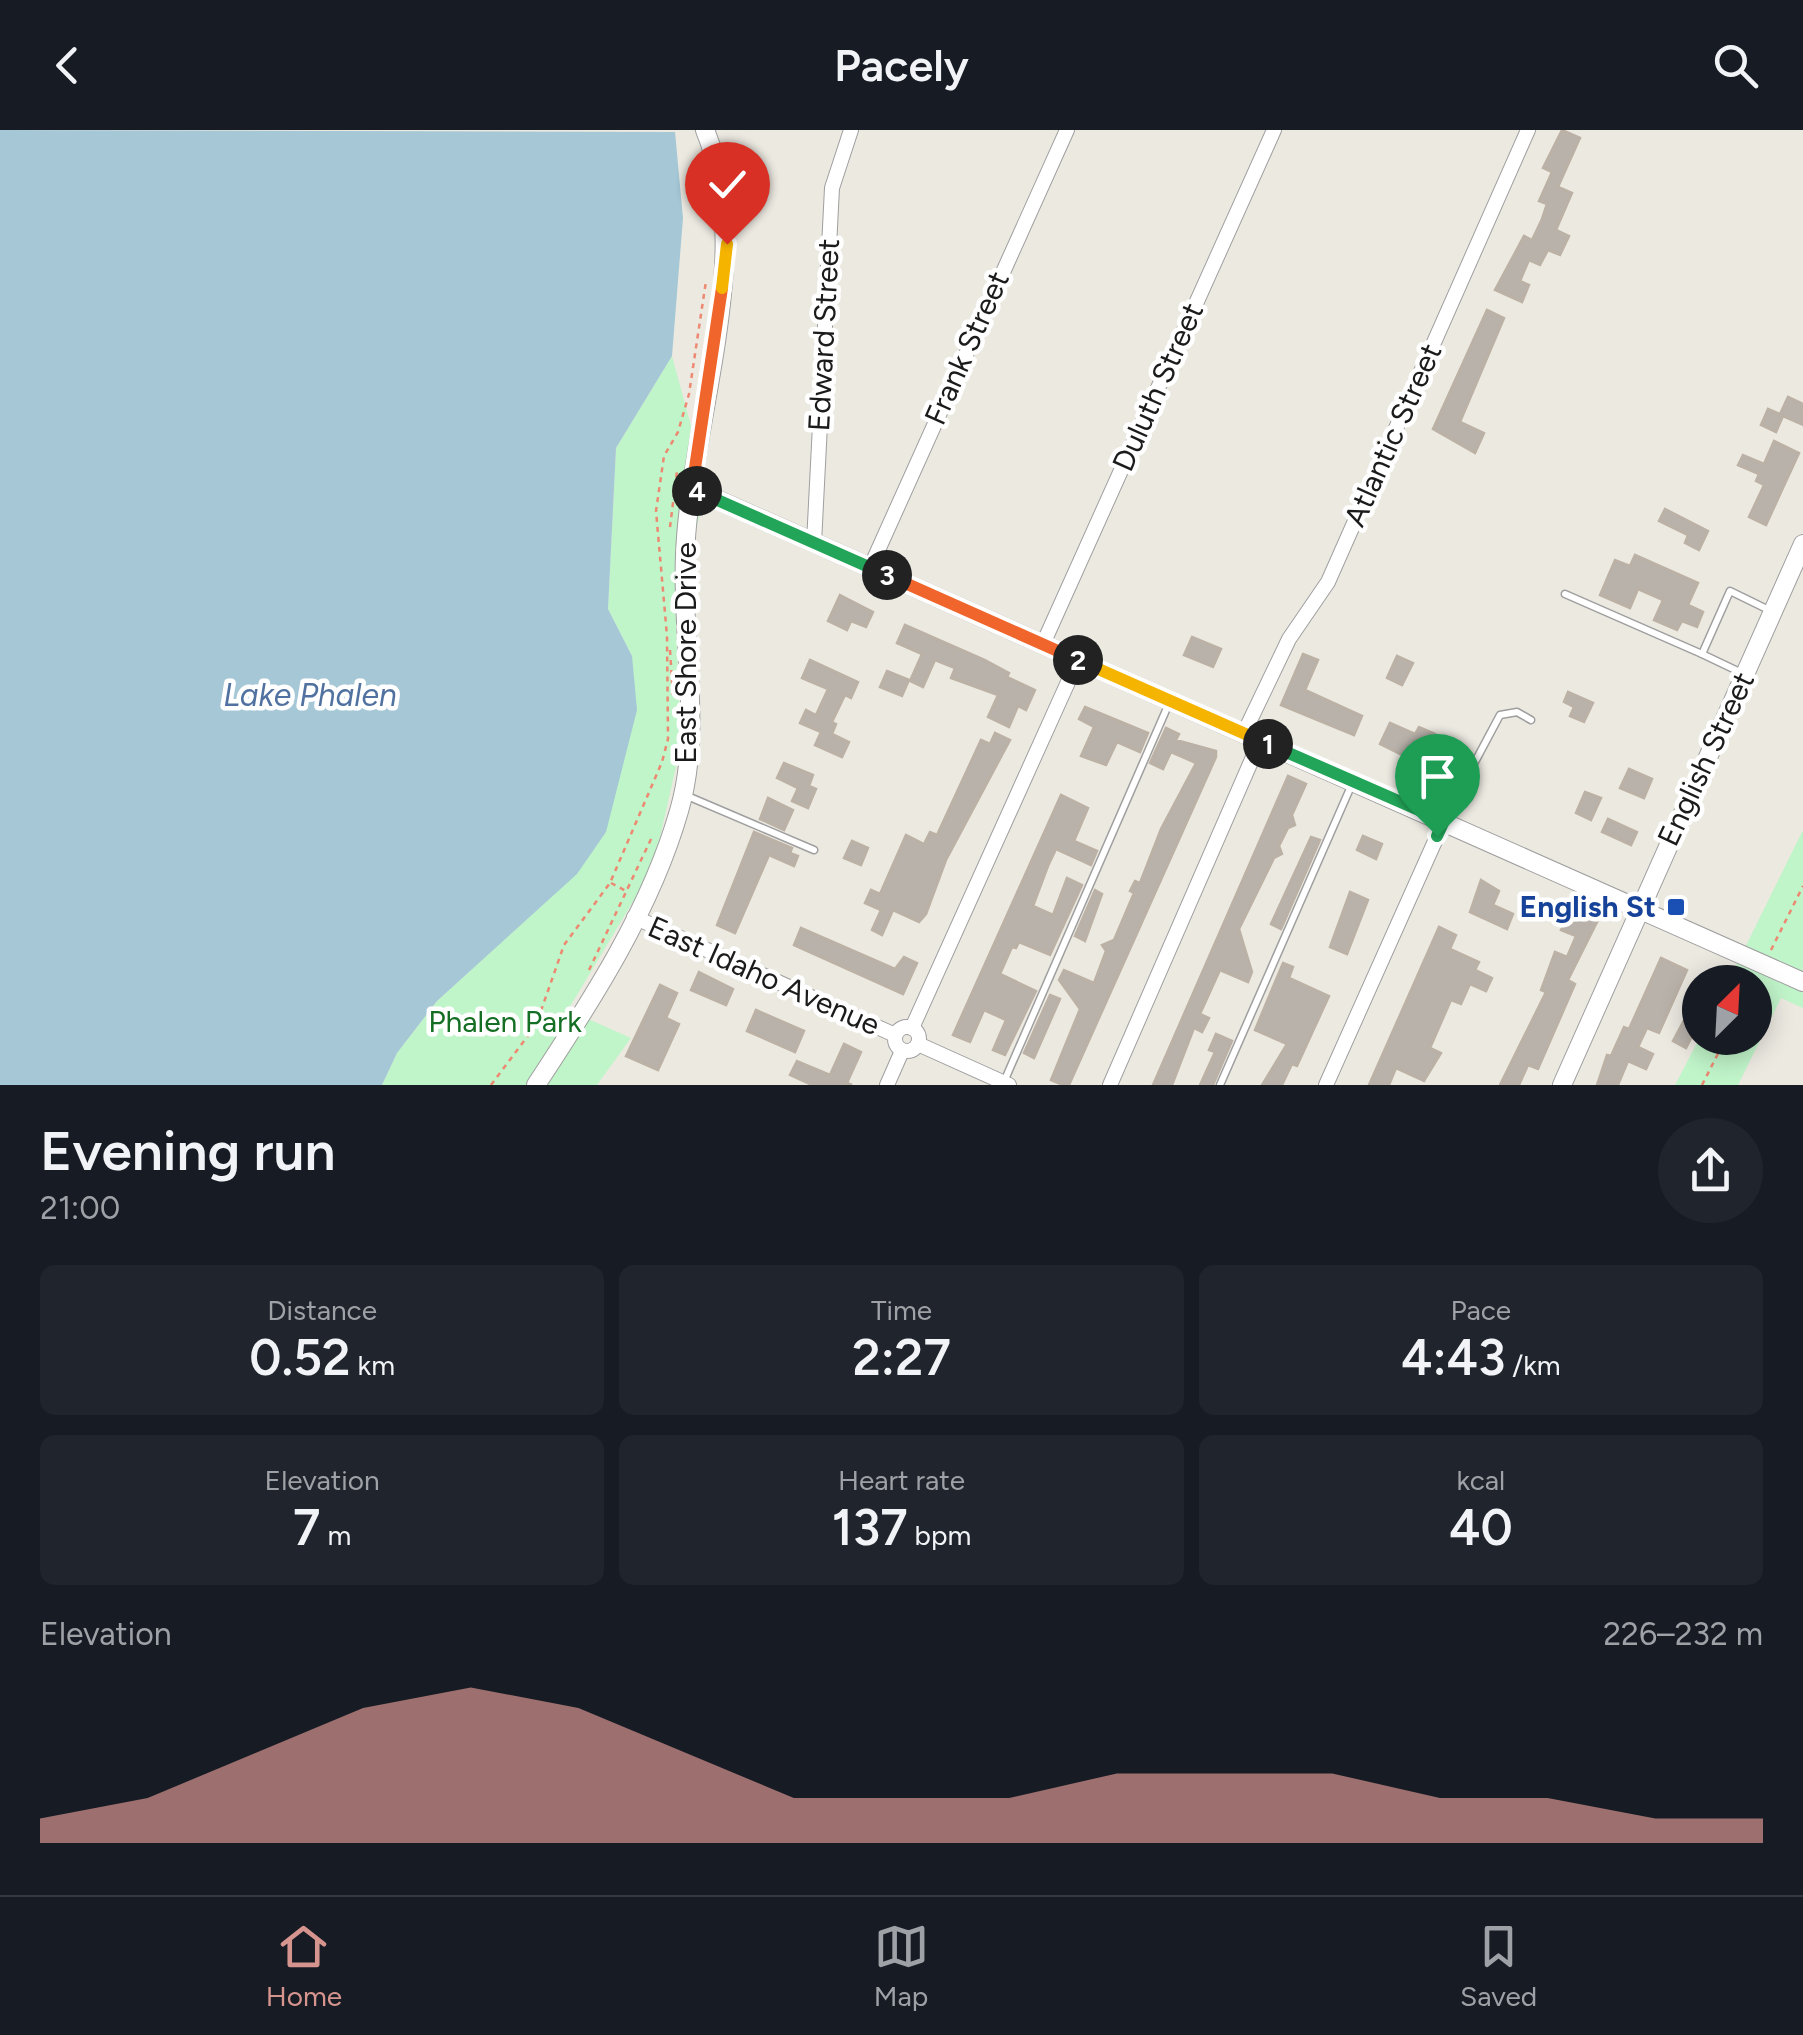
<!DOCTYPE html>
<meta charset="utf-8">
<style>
body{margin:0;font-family:Figtree,sans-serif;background:#20242c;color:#f1f3f6;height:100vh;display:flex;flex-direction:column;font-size:38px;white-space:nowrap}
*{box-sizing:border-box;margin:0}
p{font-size:32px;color:#9ea1a6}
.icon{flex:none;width:55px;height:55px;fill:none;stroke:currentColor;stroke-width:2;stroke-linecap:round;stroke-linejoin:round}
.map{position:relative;height:955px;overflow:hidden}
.details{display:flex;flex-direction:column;background:#171b24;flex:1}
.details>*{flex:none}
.needle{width:65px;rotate:24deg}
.buttons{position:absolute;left:1682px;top:835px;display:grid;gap:20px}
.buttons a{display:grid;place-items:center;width:90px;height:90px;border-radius:50%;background:#171b24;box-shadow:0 5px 25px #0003;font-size:50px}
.pin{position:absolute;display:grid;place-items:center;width:85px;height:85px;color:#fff;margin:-102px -42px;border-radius:50% 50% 50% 0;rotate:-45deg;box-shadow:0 0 10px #0007}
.pin .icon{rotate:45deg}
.km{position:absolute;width:50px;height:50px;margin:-25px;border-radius:50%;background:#222;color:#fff;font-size:28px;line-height:50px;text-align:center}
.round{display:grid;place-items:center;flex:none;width:105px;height:105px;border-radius:52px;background:#20242c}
.summary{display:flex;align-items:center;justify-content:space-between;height:170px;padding:0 40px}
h1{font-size:55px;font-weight:600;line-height:75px}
.stats{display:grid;grid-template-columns:repeat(3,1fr);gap:15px;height:170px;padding:10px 40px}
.stats div{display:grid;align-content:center;border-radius:15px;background:#20242c;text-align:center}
.stats b{font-size:50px;font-weight:600}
.stats small{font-size:28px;font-weight:400}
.stats p{font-size:28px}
.chart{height:280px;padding:20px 40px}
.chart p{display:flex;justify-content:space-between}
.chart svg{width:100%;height:180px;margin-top:10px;fill:#d6948f;opacity:.7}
header{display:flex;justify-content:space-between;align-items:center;height:130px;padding:0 40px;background:#171b24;font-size:45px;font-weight:600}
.menu{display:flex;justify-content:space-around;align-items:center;height:140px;border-top:2px solid #363941;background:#171b24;font-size:28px;color:#9ea1a6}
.menu a{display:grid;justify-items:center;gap:5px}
.menu .current{color:#d6948f}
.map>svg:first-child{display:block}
.park{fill:#c0f4c9}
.water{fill:#a5c7d6}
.building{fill:#b8b2ab;stroke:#bcb1a5;stroke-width:2.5}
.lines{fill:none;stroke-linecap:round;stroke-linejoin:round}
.service-casing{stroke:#9f9f9f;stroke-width:9}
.minor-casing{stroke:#9f9f9f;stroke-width:16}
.tertiary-casing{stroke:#9f9f9f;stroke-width:20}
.path{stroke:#ed8871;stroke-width:2.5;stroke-dasharray:5 5;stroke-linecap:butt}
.service{stroke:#fff;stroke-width:6}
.minor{stroke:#fff;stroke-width:14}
.tertiary{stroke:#fff;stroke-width:18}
.split-1-casing{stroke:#fff;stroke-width:20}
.split-2-casing{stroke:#fff;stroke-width:20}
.split-3-casing{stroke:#fff;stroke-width:20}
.split-4-casing{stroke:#fff;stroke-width:20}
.split-5-casing{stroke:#fff;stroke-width:20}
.split-6-casing{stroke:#fff;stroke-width:20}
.split-1{stroke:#22a559;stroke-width:12}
.split-2{stroke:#f5b400;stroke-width:12}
.split-3{stroke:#f0652b;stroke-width:12}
.split-4{stroke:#22a559;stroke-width:12}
.split-5{stroke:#f0652b;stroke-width:12}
.split-6{stroke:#f5b400;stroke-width:12}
.transit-dot{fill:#1a4fb4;stroke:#fff;stroke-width:4}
.labels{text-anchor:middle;stroke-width:9;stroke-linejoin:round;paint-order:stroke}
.street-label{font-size:30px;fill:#1b1b1b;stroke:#fff}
.transit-label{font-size:30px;font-weight:bold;fill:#164399;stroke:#fff;text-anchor:end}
.park-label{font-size:30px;fill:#146e23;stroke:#fff}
.water-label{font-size:32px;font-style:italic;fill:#5172a1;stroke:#fff}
</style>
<header><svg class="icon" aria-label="back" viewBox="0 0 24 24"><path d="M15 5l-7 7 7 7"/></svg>Pacely<svg class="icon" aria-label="search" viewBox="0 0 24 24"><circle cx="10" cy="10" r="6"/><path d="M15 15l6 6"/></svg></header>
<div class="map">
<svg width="1803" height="955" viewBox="0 0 1803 955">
<rect width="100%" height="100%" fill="#ece9e1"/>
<g class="park">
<polygon points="672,226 708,358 675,469 681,615 653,738 568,880 631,908 597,955 382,955 397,923 437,871 576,744 606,702 632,526 608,479 616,318"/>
<polygon points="1803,700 1803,878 1781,868 1738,955 1675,955 1700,907 1755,908 1755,852 1728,852"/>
</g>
<polygon class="water" points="0,0 675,2 683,88 672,226 616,318 608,479 632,526 637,580 606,702 577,744 437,871 397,923 382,955 0,955"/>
<g class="building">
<polygon points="1562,0 1580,8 1558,57 1572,63 1556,100 1569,106 1560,125 1548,120 1540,135 1529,130 1520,151 1529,155 1522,172 1495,160 1524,106 1532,110 1542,89 1547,74 1539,71 1552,42 1543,38"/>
<polygon points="1487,180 1504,188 1460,292 1484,303 1475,323 1433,299"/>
<polygon points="1788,267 1803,274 1803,295 1783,286 1776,302 1761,295 1768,279 1780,284"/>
<polygon points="1774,311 1799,323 1766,395 1749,387 1764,355 1756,351 1759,344 1738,335 1743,325 1764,334"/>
<polygon points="1665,379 1708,401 1699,420 1685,413 1688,405 1659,391"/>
<polygon points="1635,425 1698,453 1688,475 1703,482 1697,497 1682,491 1677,500 1654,490 1663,470 1638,459 1630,478 1600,465 1615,430 1630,436"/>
<polygon points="840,465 873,482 866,497 851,491 847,500 828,491"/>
<polygon points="905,495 985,530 1009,543 1007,547 1035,560 1026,580 1018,576 1009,597 988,587 998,565 951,548 955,538 935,530 923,557 910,551 922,524 897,513"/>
<polygon points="1192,507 1221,519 1213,537 1184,525"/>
<polygon points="1303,524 1318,530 1305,560 1362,586 1354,605 1281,575"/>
<polygon points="1397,526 1413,533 1402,555 1387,548"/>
<polygon points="810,530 858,552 851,568 845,565 832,592 836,594 832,604 849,612 842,627 815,615 821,602 800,593 806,580 816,585 828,559 802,548"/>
<polygon points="887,541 909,550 902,566 880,557"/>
<polygon points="1568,562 1593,573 1584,592 1570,586 1574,577 1564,572"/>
<polygon points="1085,577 1148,603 1140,622 1117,612 1106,635 1081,626 1094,597 1079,589"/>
<polygon points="1390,593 1415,604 1419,597 1435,604 1429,618 1439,623 1432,640 1380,614"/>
<polygon points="1166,598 1179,604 1176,610 1216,621 1216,627 1069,955 1063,955 1051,950 1080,879 1059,850 1064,840 1094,853 1106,821 1102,815 1114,810 1134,763 1130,761 1135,751 1140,753 1161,699 1196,633 1171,622 1163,639 1150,633"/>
<polygon points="995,603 1010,610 946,730 926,784 919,792 893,780 882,805 872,800 881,780 865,773 871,760 880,764 906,705 924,714 930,702 937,705 981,610 990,614"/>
<polygon points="784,633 813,645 809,656 816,659 808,678 792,671 798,658 777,648"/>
<polygon points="1629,639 1652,649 1644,668 1620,658"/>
<polygon points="1288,646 1306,654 1292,685 1295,695 1288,698 1279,716 1282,724 1274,728 1239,799 1252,842 1248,852 1220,840 1200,884 1209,888 1202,902 1194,898 1172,955 1153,955"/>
<polygon points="1585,662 1601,668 1591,690 1576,683"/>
<polygon points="1061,665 1088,678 1074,711 1097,721 1091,735 1056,719 1048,736 1033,776 1053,785 1067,748 1082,755 1050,825 1019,812 1016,818 1012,817 1000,844 1036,861 1005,925 993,920 1006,890 984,880 970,912 953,905"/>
<polygon points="768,668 793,680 784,700 760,689"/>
<polygon points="1608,689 1637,702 1631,715 1602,702"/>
<polygon points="754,702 792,718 790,723 798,726 794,736 769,725 735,803 717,795"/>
<polygon points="1363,706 1382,714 1376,729 1357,720"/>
<polygon points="1311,707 1320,710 1281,799 1271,794"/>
<polygon points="852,711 868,718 861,735 844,728"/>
<polygon points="1481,750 1499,761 1493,775 1513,784 1507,799 1470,782"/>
<polygon points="1095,760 1102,764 1085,811 1075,806"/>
<polygon points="1350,762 1368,770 1347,824 1330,817"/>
<polygon points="1572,776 1599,788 1568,850 1575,854 1538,939 1528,935 1519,955 1500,955 1546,862 1541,860 1555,822 1567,827 1576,806 1561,800"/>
<polygon points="1439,797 1456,805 1450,819 1479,832 1475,840 1492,848 1486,861 1470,854 1461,874 1451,870 1430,918 1441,923 1424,951 1396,938 1389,955 1369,955"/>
<polygon points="801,798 895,839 904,827 917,833 903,864 794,815"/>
<polygon points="1661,828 1687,840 1659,903 1647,898 1638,917 1653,924 1646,939 1628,931 1618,955 1597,955 1607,925 1611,926 1624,897 1629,899"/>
<polygon points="1283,833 1293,837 1289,848 1329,866 1297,936 1292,934 1282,955 1262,955 1287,914 1255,900"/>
<polygon points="699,842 733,859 726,875 691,860"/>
<polygon points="660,855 677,863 666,888 679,894 658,940 626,926"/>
<polygon points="1700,860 1700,891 1686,918 1673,911"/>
<polygon points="1050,865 1060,869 1034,928 1024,923"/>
<polygon points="756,880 804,901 795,922 747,901"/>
<polygon points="1216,904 1232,911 1213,955 1200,955 1215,922 1209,920"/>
<polygon points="844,914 861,922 847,953 852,955 812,955 790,945 797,931 830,945"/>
</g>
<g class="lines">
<defs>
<g id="service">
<polyline points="1565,464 1702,524"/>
<polyline points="1744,544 1702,524 1730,461 1773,482"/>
<polyline points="685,665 814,720"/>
<polyline points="1444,690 1500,585 1517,582 1531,590"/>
<polyline points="1003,954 1170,571"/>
<polyline points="1220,955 1352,654"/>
</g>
<g id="minor">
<polyline points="814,413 832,58 851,0"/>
<polyline points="870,438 1067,0"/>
<polyline points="1043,514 1274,0"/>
<polyline points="1244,603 1289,509 1328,452 1528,0"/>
<polyline points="634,787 895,905"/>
<circle cx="907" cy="909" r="12"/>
<polyline points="912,898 1078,530"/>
<polyline points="918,914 1009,955"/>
<polyline points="887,955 902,921"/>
<polyline points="1110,955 1260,611"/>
<polyline points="1326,955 1444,691"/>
</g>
<g id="tertiary">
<polyline points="691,358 1803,852"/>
<path d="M536,955C592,870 651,779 679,681C703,600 681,508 685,425C690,291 757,126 705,0"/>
<polyline points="1562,955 1803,414"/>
</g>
</defs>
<use href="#service" class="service-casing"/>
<use href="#minor" class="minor-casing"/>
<use href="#tertiary" class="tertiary-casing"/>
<g class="path">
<polyline points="670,397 677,341"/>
<polyline points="670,520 673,567"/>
<polyline points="611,753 626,761"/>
<polyline points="1771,820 1803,756"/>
<polyline points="589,840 652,707"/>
<polyline points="491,955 536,895 564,815 610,753 662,632 668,609 667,506 656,381 664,326 678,302 689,264 706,151"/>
<polyline points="1702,955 1726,908"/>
</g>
<use href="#service" class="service"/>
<use href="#minor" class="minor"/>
<use href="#tertiary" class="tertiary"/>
</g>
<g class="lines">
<defs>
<polyline id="split-1" points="1268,614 1444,691 1437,706"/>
<polyline id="split-2" points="1078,530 1268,614"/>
<polyline id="split-3" points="887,445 1078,530"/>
<polyline id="split-4" points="697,361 887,445"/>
<polyline id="split-5" points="697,361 692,358 722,158"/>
<polyline id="split-6" points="722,158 727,114"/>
</defs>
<use href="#split-1" class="split-1-casing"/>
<use href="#split-2" class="split-2-casing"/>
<use href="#split-3" class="split-3-casing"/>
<use href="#split-4" class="split-4-casing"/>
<use href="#split-5" class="split-5-casing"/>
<use href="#split-6" class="split-6-casing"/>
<use href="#split-1" class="split-1"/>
<use href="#split-2" class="split-2"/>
<use href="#split-3" class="split-3"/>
<use href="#split-4" class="split-4"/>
<use href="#split-5" class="split-5"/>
<use href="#split-6" class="split-6"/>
</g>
<rect class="transit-dot" x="1666" y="767" width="20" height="20" rx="5"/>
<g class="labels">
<g class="street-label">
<text transform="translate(824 205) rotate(-87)" y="10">Edward Street</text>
<text transform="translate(967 218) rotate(-66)" y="10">Frank Street</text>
<text transform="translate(1158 257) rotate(-66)" y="10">Duluth Street</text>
<text transform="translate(1393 305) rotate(-66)" y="10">Atlantic Street</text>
<text transform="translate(686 523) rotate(-90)" y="10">East Shore Drive</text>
<text transform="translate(1706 629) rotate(-65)" y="10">English Street</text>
<text transform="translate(764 846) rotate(24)" y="10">East Idaho Avenue</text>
</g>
<g class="transit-label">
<text x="1656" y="787">English St</text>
</g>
<g class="park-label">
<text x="505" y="902">Phalen Park</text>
</g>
<g class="water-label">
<text x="310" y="576">Lake Phalen</text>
</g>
</g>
</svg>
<div class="buttons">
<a><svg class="needle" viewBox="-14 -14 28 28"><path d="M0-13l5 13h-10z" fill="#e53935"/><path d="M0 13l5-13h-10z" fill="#9ea1a6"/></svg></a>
</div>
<div class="pin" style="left:1437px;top:706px;background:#1e9e55"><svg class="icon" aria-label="arrive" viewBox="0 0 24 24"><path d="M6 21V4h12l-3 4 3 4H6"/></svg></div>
<div class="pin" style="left:727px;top:114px;background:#d93025"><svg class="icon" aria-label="check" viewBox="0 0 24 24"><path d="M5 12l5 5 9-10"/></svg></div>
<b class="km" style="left:1268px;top:614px">1</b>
<b class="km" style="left:1078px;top:530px">2</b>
<b class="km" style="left:887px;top:445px">3</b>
<b class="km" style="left:697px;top:361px">4</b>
</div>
<section class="details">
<div class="summary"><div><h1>Evening run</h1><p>21:00</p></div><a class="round"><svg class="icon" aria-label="share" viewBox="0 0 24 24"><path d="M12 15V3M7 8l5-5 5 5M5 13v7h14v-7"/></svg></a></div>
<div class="stats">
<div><p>Distance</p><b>0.52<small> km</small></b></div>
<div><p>Time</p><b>2:27</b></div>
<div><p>Pace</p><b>4:43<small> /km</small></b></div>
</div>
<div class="stats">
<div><p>Elevation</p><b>7<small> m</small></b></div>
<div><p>Heart rate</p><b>137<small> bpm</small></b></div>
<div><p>kcal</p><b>40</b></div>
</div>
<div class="chart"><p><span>Elevation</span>226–232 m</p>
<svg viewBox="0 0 160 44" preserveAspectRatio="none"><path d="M0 44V38L10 33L20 22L30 11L40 6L50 11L60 22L70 33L80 33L90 33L100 27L110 27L120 27L130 33L140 33L150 38L160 38V44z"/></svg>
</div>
</section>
<nav class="menu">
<a class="current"><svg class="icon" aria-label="home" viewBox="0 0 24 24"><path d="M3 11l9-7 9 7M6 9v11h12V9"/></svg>Home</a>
<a><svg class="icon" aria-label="map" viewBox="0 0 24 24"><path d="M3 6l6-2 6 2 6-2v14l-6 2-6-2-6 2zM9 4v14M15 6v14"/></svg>Map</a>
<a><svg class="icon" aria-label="saved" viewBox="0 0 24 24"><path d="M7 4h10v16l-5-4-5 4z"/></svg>Saved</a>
</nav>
